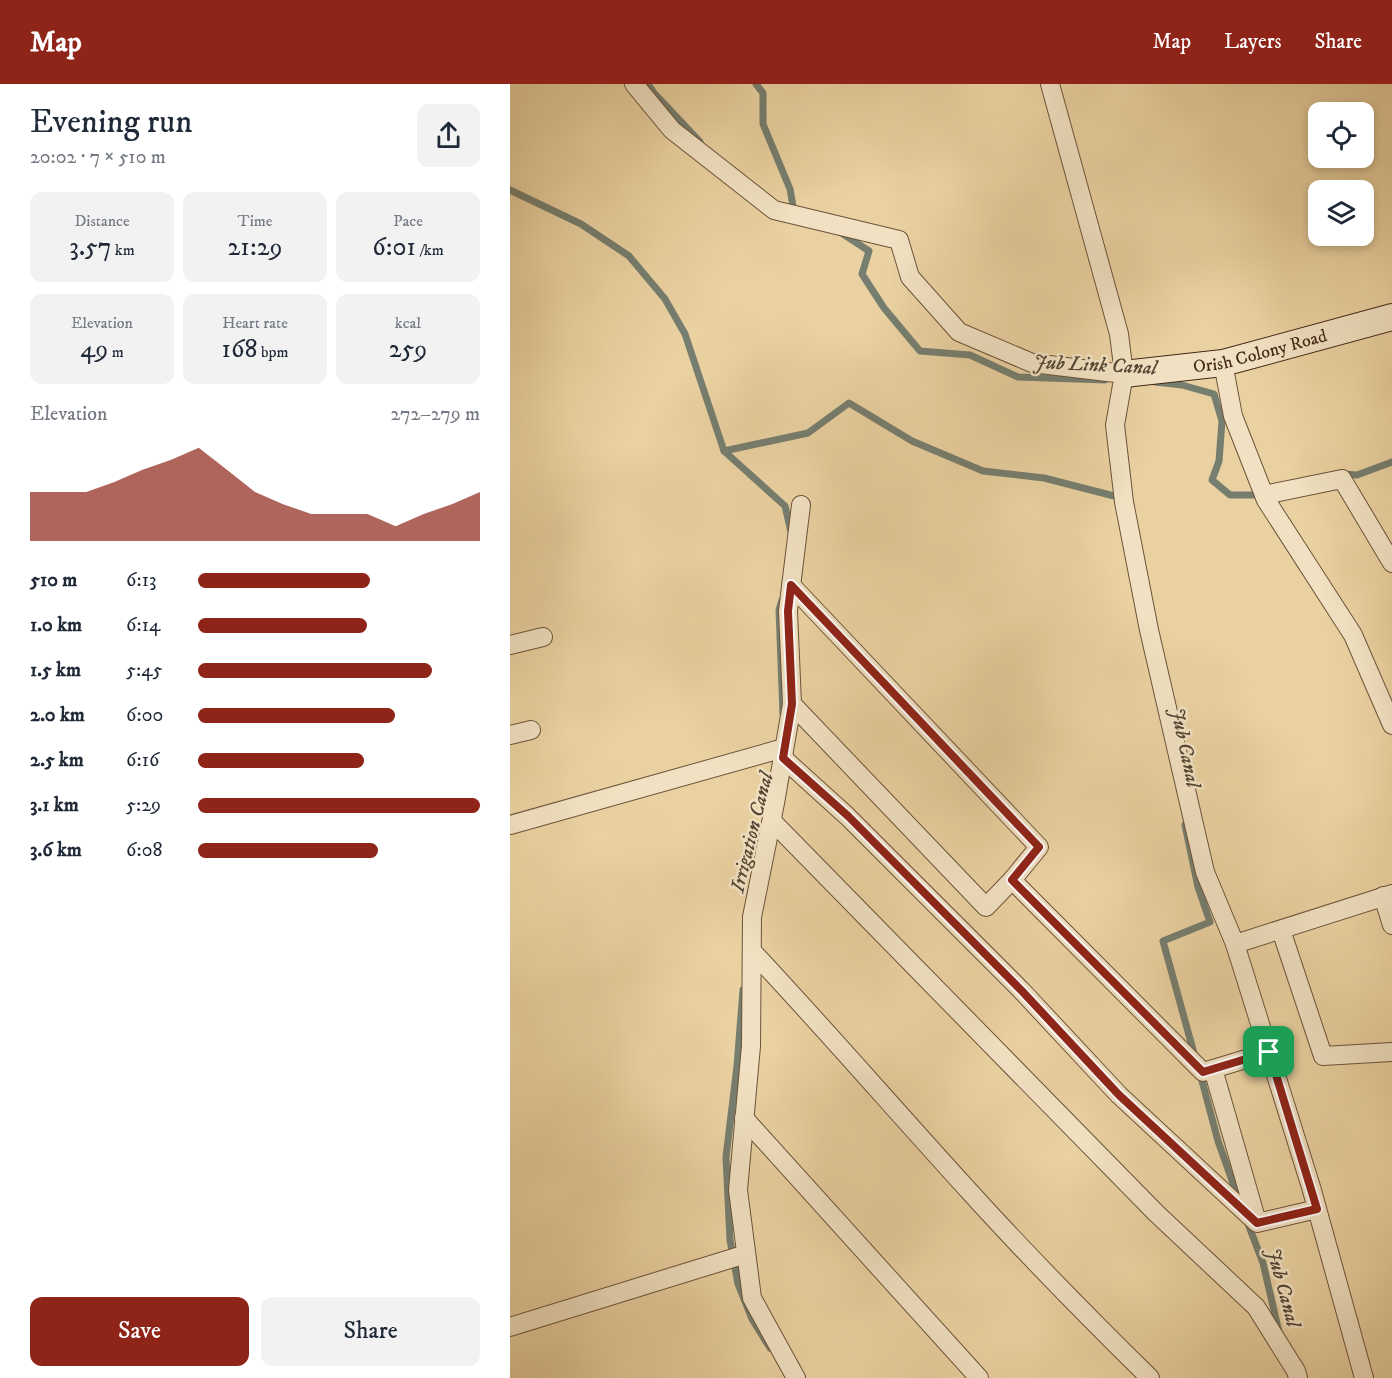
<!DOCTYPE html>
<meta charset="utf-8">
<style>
body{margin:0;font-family:"IM FELL DW Pica",serif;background:#f2f2f3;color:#1f2937;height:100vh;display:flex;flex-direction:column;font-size:22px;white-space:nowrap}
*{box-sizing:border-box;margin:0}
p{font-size:20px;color:#747a83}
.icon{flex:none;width:33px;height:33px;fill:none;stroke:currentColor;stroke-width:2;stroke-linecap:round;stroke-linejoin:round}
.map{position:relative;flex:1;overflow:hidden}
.drawer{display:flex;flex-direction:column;background:#fff;width:510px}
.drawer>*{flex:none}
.tools{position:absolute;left:798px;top:18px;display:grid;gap:12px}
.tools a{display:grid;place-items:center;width:66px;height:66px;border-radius:12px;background:#fff;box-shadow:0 3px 9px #0003;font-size:30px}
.pin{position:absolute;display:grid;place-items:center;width:51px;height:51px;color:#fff;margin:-26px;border-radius:12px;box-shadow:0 3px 9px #0006}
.round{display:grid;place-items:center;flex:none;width:63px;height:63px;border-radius:12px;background:#f2f2f3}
.summary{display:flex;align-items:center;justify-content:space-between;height:102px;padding:0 30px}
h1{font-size:33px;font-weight:600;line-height:45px}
.figures{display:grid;grid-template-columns:repeat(3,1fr);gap:9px;height:102px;padding:6px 30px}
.figures div{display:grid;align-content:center;border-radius:12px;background:#f2f2f3;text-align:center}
.figures b{font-size:26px;font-weight:600}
.figures small{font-size:16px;font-weight:400}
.figures p{font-size:16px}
.chart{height:168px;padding:12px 30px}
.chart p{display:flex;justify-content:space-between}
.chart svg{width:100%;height:108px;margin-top:6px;fill:#8f2418;opacity:.7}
.action{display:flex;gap:12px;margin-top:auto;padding:12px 30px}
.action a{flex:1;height:69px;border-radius:12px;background:#8f2418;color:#fff;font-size:24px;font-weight:600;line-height:69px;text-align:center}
.action a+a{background:#f2f2f3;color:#1f2937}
ul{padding:0 30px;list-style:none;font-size:20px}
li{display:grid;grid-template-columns:96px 72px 1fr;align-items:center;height:45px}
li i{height:15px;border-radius:8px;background:#8f2418}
header{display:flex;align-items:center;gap:36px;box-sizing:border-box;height:84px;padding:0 30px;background:#8f2418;color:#fff}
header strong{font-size:28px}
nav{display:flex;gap:33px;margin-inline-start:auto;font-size:21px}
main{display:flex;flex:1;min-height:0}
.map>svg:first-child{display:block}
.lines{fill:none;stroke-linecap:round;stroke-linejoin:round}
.stream{stroke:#767e6f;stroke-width:7}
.street-casing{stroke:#6c533a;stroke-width:20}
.secondary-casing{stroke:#422917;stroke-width:28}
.street{stroke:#f1e1c2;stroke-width:18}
.secondary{stroke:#f1e1c2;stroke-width:26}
.route-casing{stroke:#fff;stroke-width:12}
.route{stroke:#8f2418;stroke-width:8}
.labels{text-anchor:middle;stroke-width:5;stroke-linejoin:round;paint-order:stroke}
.street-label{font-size:18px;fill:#422917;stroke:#f1e1c2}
.water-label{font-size:20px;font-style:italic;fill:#534534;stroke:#f1e1c2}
</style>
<header>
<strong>Map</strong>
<nav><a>Map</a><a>Layers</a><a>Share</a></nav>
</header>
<main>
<section class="drawer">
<div class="summary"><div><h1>Evening run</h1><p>20:02 · 7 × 510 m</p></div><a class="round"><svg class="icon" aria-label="share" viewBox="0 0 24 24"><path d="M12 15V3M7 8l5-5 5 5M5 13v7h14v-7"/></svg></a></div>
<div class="figures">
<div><p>Distance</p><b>3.57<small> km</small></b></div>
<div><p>Time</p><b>21:29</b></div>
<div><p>Pace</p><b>6:01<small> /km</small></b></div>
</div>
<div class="figures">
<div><p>Elevation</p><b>49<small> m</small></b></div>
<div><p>Heart rate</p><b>168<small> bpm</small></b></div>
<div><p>kcal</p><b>259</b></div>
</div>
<div class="chart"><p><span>Elevation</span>272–279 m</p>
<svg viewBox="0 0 160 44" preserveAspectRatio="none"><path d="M0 44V24L10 24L20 24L30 20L40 15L50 11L60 6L70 15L80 24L90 29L100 33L110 33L120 33L130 38L140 33L150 29L160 24V44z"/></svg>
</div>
<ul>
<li><b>510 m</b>6:13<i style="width:61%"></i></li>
<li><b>1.0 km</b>6:14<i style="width:60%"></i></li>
<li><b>1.5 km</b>5:45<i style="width:83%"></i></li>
<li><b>2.0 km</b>6:00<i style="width:70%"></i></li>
<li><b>2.5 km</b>6:16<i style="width:59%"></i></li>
<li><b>3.1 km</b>5:29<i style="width:100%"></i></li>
<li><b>3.6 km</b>6:08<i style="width:64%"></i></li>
</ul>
<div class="action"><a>Save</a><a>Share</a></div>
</section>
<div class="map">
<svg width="882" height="1294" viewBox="0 0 882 1294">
<rect width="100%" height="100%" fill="#ead1a1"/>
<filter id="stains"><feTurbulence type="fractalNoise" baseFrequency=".00333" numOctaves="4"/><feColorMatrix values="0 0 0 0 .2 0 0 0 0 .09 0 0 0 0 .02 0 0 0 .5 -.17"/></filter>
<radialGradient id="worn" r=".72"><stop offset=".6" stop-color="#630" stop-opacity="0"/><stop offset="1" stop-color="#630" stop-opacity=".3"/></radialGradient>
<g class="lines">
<g class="stream">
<polyline points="138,0 144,9 190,58"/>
<polyline points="246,0 253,9 253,40 280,105 284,128"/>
<polyline points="0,106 71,140 119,172 155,215 175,250 214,367 275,422 281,448"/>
<polyline points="330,148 359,167 352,190 374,224 410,267 460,271 508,293 595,296"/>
<polyline points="645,298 672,301 704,310 712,337 709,377 702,396 720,411 753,411"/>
<polyline points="214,367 298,349 339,319 402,357 473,387 534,394 608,413 609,416"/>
<polyline points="833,390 847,391 882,378"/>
<polyline points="272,516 269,526 273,630"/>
<polyline points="675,741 688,803 700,838 653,857 685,973"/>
<polyline points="233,906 227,982 216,1073 220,1156 228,1200 242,1235 260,1264"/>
<polyline points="690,989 708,1057 729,1116"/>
<polyline points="737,1137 753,1179 769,1248"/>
</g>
<defs>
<g id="street">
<polyline points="124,0 162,46 264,126 389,156 400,193 449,248 522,279 614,290"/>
<polyline points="540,0 609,250 614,290 605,341 614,418 639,546 695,788 725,860"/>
<polyline points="713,279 723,332 756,416 843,551 882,641"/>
<polyline points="754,411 832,395 882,479"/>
<polyline points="281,501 529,763 502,796 693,988 759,968"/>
<polyline points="0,561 33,553"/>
<polyline points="282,620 476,823 502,796"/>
<polyline points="0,651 21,646"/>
<polyline points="273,674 337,732 511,906 609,1011 747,1139 807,1125"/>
<polyline points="262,737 646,1129 746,1223 786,1287 788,1294"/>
<polyline points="0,741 274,664"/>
<polyline points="873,812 882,841"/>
<polyline points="771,846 813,972 882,968"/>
<path d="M242,867C316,946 386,1027 459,1107C517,1171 578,1233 640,1294"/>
<polyline points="703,985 747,1138"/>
<polyline points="234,1034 469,1294"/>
<polyline points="0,1243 236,1170"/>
<polyline points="286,1294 242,1214 228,1106 241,962 242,833 265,719 282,620 278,527 291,421"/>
<polyline points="854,1294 801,1103 725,860 882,810"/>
</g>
<g id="secondary">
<path id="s1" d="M614,290L713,279L882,233"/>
</g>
</defs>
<use href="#street" class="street-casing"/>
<use href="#secondary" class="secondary-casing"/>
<use href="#street" class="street"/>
<use href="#secondary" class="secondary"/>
</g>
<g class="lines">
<defs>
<polygon id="route" points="281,501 529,763 502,796 688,983 693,988 759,968 807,1125 747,1139 609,1011 511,906 338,732 273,674 282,620 278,527"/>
</defs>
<use href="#route" class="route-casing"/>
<use href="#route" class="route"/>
</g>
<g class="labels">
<g class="street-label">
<text dy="6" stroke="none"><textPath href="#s1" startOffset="138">Orish Colony Road</textPath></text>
</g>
<g class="water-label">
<text transform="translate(585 280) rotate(3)" y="7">Jub Link Canal</text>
<text transform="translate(676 663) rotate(78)" y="7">Jub Canal</text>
<text transform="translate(241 748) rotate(-76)" y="7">Irrigation Canal</text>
<text transform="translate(774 1203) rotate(75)" y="7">Jub Canal</text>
</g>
</g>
<rect width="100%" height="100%" filter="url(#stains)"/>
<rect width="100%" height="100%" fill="url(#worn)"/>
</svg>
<div class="tools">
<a><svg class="icon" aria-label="locate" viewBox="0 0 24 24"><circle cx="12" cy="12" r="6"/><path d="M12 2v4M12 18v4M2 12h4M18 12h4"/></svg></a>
<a><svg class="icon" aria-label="layers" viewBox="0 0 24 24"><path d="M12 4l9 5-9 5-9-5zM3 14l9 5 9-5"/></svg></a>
</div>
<div class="pin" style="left:759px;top:968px;background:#1e9e55"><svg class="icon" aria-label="arrive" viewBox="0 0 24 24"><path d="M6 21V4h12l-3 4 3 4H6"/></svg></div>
</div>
</main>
